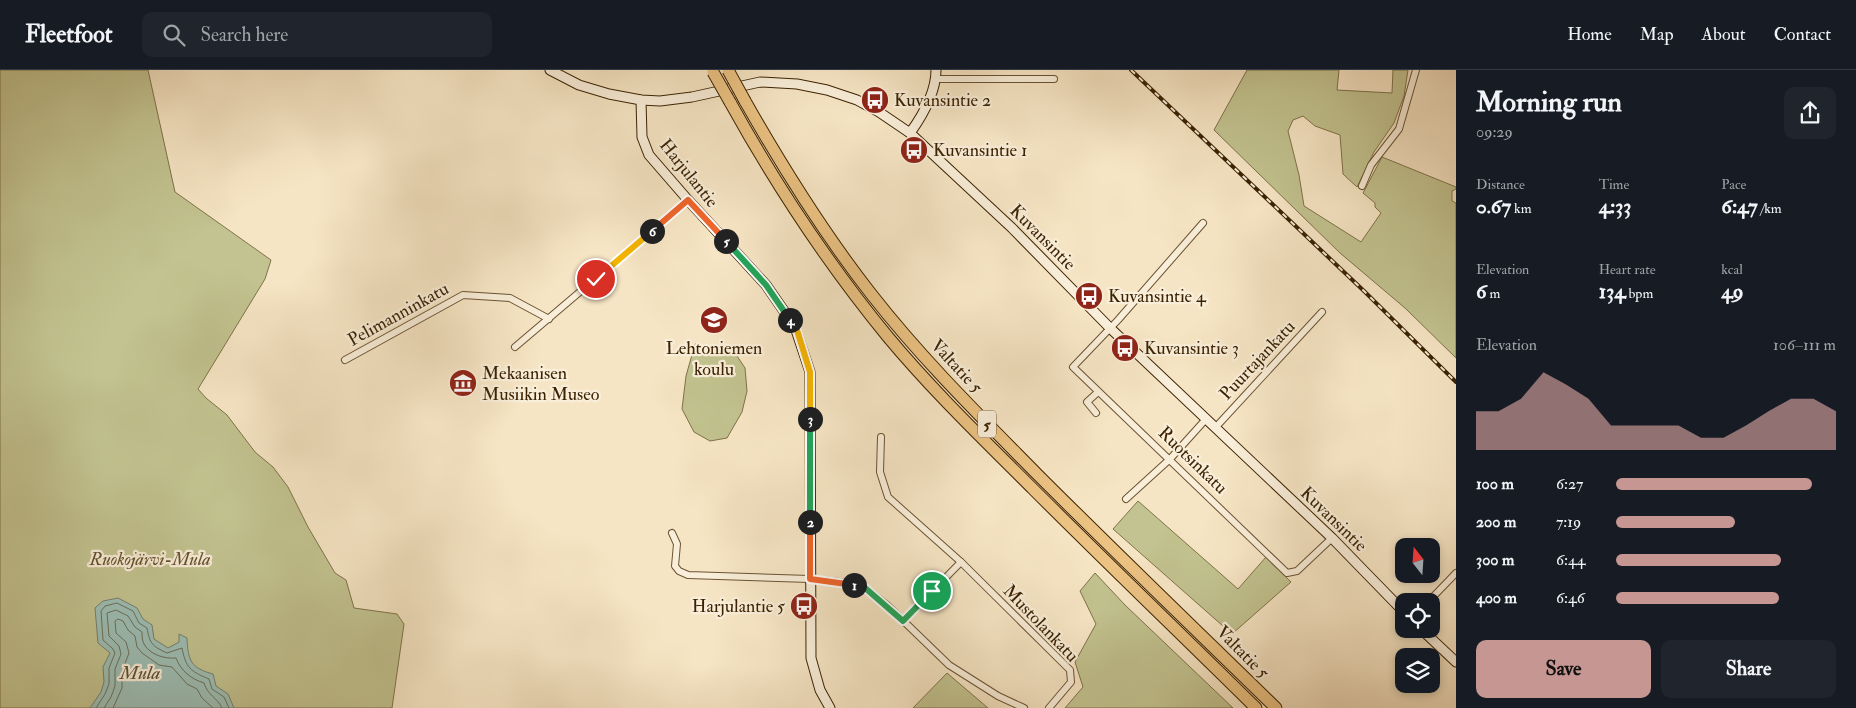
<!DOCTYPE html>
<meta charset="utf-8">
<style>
body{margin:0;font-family:"IM FELL Double Pica",serif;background:#20242c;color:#f1f3f6;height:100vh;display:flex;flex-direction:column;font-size:19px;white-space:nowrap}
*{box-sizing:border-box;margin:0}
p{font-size:16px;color:#9ea1a6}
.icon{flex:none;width:28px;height:28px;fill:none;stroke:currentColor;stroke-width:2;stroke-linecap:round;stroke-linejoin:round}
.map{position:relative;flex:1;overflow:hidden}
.drawer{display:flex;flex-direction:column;background:#171b24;width:400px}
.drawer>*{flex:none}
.needle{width:32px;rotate:343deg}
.tools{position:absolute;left:1395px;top:468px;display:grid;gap:10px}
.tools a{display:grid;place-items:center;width:45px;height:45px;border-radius:10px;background:#171b24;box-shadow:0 2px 8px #0003;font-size:25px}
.pin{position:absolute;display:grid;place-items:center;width:42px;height:42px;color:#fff;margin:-21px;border:2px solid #fff;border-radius:50%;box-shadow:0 1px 5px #0007}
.km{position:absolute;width:25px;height:25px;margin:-12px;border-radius:50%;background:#222;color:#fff;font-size:14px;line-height:25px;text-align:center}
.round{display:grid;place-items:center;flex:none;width:52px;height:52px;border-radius:10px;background:#20242c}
.overview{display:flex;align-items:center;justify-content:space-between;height:85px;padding:0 20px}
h1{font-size:28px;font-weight:700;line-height:38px}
.figures{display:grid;grid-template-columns:repeat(3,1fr);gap:8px;height:85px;padding:5px 20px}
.figures div{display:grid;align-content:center}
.figures b{font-size:21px;font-weight:700}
.figures small{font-size:14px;font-weight:400}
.figures p{font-size:14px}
.chart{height:140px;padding:10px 20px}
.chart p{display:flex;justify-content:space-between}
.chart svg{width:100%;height:90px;margin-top:5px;fill:#c59692;opacity:.7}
.action{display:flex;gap:10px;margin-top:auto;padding:10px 20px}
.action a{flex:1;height:58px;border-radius:10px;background:#c59692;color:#111;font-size:20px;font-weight:700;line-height:58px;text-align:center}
.action a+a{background:#20242c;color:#f1f3f6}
ul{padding:0 20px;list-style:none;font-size:16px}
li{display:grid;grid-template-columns:80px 60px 1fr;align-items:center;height:38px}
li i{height:12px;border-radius:6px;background:#c59692}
header{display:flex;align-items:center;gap:30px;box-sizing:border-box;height:70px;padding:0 25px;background:#171b24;border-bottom:1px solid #363941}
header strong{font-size:24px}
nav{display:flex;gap:28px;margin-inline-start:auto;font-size:18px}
.search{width:350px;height:45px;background:#20242c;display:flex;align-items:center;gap:12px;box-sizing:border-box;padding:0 18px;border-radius:10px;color:#9ea1a6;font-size:19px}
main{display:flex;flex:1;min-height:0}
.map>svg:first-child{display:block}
.green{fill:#c2c390;stroke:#7e7249}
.water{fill:#9dbfb6;stroke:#76806e}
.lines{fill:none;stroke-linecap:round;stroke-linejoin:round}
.shore{stroke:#6c705c;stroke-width:1}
.street-casing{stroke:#6a5332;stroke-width:8}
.secondary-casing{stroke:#3b2202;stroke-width:11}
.highway-casing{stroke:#3b2202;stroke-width:13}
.street{stroke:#f9eed9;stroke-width:6}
.secondary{stroke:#f9eed9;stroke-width:9}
.highway{stroke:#ebc282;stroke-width:11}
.rail-casing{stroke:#3b2202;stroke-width:4}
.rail{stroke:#f9eed9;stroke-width:2;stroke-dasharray:5.5;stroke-linecap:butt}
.highway-bridge-casing{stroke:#3b2202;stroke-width:13;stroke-linecap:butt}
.highway-bridge{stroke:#ebc282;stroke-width:11}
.split-1-casing{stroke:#fff;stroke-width:10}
.split-2-casing{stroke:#fff;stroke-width:10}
.split-3-casing{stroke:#fff;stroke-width:10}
.split-4-casing{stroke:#fff;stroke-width:10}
.split-5-casing{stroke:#fff;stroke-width:10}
.split-6-casing{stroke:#fff;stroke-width:10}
.split-7-casing{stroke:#fff;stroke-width:10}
.split-1{stroke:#22a559;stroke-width:6}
.split-2{stroke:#f0652b;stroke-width:6}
.split-3{stroke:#22a559;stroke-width:6}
.split-4{stroke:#f5b400;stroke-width:6}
.split-5{stroke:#22a559;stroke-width:6}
.split-6{stroke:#f0652b;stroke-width:6}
.split-7{stroke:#f5b400;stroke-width:6}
.labels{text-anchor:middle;stroke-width:4.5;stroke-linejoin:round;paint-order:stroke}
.shield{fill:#f9eed9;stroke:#745f42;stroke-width:1}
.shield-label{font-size:16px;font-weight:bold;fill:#3b2202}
.poi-label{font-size:18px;fill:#3b2202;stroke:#f9eed9;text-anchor:start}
.street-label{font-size:18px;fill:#3b2202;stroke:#f9eed9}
.park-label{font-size:18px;font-style:italic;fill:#64522d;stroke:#f9eed9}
.water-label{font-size:19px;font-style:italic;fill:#585138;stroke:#f9eed9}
</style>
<header>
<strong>Fleetfoot</strong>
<div class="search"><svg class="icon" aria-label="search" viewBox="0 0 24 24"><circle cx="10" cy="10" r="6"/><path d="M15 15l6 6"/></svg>Search here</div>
<nav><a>Home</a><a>Map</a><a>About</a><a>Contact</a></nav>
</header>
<main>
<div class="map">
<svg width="1456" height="638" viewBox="0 0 1456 638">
<rect width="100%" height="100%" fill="#f6e5c4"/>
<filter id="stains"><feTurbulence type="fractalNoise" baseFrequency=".004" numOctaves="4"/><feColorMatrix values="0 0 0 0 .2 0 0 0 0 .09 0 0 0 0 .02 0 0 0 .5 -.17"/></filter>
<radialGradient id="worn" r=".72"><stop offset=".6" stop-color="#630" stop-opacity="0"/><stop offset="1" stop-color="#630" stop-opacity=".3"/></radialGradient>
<g class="green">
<polygon points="0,0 148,0 175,122 271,190 265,209 198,319 206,328 227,345 255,382 273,397 288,417 308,457 335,503 346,510 354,538 397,544 404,554 392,638 0,638"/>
<polygon points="1247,0 1339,0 1337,20 1392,23 1393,0 1408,0 1404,26 1394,53 1374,82 1357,117 1343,104 1340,65 1315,56 1303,46 1293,50 1288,61 1299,105 1304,136 1361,172 1381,143 1375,137 1375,133 1363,123 1382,87 1456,117 1456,119 1452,121 1452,131 1456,133 1456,288 1405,238 1340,183 1214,60"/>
<polygon points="695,274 735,283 745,298 747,321 742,342 727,368 710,371 694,362 682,339 686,306"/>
<polygon points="1138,431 1238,519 1266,487 1291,512 1232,564 1113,459"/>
<polygon points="1095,503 1125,535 1233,638 1065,638 1083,617 1075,592 1096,554 1080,521"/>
<polygon points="947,603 988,638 913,638"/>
</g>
<path class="water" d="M118,528L137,538L143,549L152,555L154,569L168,578L179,572V564L187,568C188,591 191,598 213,604L216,616L228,624L234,638H90L101,622L104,612L103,597L110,583L98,573L95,538L103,531Z"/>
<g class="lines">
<g class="shore">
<path d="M96,638L105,624L109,614V598L115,583L113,579L103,570L101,541L105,536L117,533L133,541L139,553L147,558C150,574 152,576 167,583L182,578C186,598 190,601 209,609L212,619L224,627L229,638"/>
<path d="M104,638L111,627L115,616V599L121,584L119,576L109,566L107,543L116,540L128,546L135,557L142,562C142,566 142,570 144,574C150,585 165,589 176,588C181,601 191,609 204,613C208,626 217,627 222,638"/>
<polyline points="113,638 122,618 122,601 129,583 126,572 116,563 115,551 118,549 123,551 128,560 135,566 137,577 142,583 159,595 172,597 187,614 197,619 202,628 213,638"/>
</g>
<defs>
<g id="street">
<polyline points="936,9 1054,9"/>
<polyline points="1362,116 1371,95 1399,59 1416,0"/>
<polyline points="1203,153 1118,250 1073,297 1287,503 1297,501 1332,468"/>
<polyline points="515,277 688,130"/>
<polyline points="345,290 463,225 510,228 549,249"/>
<polyline points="1096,343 1087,332 1098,322"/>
<polyline points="1215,358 1322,242"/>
<polyline points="881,367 880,402 888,427 961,492 1070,600 1071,612 1049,638"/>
<polyline points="1126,429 1170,389 1206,349"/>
<polyline points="672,463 677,474 675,496 679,501 688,505 810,509 840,512 864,517 888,536 949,595 998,626 1024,638"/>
<polyline points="1429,531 1456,503"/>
<polyline points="903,551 961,492"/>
</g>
<g id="secondary">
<polyline points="550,0 579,15 609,24 641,30 660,31 692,27 760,12 797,14 827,20 857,30 879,42 910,63 1012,158 1110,258 1332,468 1404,542"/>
<polyline points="641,30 642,67 649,85 688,130 766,215 795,257 810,302 811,588 820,620 830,638"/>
<path d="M910,63C923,45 936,23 936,0"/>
<polyline points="1421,559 1456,592"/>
</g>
<g id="highway">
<path d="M745,31C783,98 824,164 872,225C922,289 980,346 1037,404C1116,483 1196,560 1276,638"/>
<path d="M730,32C776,115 828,194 888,267C933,321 984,370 1033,419C1107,493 1182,565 1256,638"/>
</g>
</defs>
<use href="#street" class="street-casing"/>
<use href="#secondary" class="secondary-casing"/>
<use href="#highway" class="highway-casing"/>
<use href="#street" class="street"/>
<use href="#secondary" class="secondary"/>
<use href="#highway" class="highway"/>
<defs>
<polyline id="rail" points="1131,0 1364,221 1456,312"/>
</defs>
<use href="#rail" class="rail-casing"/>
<use href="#rail" class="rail"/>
<defs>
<g id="highway-bridge">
<polyline points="728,0 745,31"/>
<polyline points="713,2 730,32"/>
</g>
</defs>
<use href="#highway-bridge" class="highway-bridge-casing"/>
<use href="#highway-bridge" class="highway-bridge"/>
</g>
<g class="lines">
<defs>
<polyline id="split-1" points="854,515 864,517 903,551 932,521"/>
<polyline id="split-2" points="810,452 810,509 854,515"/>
<polyline id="split-3" points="810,349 810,452"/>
<polyline id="split-4" points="790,250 796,257 810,302 810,349"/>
<polyline id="split-5" points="726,171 766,215 790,250"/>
<polyline id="split-6" points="652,161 688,130 726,171"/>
<polyline id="split-7" points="596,209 652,161"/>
</defs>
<use href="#split-1" class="split-1-casing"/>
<use href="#split-2" class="split-2-casing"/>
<use href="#split-3" class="split-3-casing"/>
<use href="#split-4" class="split-4-casing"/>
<use href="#split-5" class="split-5-casing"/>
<use href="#split-6" class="split-6-casing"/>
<use href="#split-7" class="split-7-casing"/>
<use href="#split-1" class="split-1"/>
<use href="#split-2" class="split-2"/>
<use href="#split-3" class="split-3"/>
<use href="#split-4" class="split-4"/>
<use href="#split-5" class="split-5"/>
<use href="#split-6" class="split-6"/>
<use href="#split-7" class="split-7"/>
</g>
<defs>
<symbol id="bus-disc" viewBox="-11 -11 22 22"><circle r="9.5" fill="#8f2418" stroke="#f9eed9"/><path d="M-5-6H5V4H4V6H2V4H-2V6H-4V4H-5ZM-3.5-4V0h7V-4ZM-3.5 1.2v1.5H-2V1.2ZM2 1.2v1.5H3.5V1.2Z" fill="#fff"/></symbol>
<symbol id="school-disc" viewBox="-11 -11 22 22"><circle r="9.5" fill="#8f2418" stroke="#f9eed9"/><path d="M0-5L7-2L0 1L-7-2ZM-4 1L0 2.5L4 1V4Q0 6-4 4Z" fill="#fff"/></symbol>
<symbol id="museum-disc" viewBox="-11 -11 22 22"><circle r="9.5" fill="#8f2418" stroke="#f9eed9"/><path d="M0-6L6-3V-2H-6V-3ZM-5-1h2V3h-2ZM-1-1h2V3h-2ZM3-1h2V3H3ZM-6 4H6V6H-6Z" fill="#fff"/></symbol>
</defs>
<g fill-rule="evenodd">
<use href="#bus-disc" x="859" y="14" width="32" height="32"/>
<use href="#bus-disc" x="898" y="64" width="32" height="32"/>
<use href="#bus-disc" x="1073" y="210" width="32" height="32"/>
<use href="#school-disc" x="698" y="234" width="32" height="32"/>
<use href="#bus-disc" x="1109" y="262" width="32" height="32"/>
<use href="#museum-disc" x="447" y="297" width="32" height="32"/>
<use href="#bus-disc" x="788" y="520" width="32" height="32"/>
</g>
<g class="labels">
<rect class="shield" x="978" y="340.5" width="18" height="27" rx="4"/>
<g class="shield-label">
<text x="987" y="360">5</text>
</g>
<g class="poi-label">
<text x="894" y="36">Kuvansintie 2</text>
<text x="933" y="86">Kuvansintie 1</text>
<text x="1108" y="232">Kuvansintie 4</text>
<text x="714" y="284" text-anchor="middle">Lehtoniemen<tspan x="714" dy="21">koulu</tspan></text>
<text x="1144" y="284">Kuvansintie 3</text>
<text x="482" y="309">Mekaanisen<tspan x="482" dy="21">Musiikin Museo</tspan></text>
<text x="785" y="542" text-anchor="end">Harjulantie 5</text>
</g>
<g class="street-label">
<text transform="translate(689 103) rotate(51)" y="6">Harjulantie</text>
<text transform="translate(1043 167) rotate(45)" y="6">Kuvansintie</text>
<text transform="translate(398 244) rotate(-29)" y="6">Pelimanninkatu</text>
<text transform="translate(1257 290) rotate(-47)" y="6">Puurtajankatu</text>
<text transform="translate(957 296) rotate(47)" y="6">Valtatie 5</text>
<text transform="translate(1193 390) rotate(44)" y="6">Ruotsinkatu</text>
<text transform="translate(1334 449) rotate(44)" y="6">Kuvansintie</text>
<text transform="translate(1041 553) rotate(46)" y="6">Mustolankatu</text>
<text transform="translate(1243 582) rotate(45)" y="6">Valtatie 5</text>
</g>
<g class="park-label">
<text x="150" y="495">Ruokojärvi-Mula</text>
</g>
<g class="water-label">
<text x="140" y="609">Mula</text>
</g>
</g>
<rect width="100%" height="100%" filter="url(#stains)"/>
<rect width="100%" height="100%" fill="url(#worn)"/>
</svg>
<div class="tools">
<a><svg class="needle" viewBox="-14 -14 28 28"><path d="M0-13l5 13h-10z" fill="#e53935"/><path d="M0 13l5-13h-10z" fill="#9ea1a6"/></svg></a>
<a><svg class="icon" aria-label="locate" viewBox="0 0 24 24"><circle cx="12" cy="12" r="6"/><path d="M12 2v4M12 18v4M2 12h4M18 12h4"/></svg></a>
<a><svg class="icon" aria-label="layers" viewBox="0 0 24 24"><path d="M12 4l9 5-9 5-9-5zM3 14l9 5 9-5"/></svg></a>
</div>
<div class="pin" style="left:932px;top:521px;background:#1e9e55"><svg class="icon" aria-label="arrive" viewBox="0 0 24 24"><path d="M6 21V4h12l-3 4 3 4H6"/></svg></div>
<div class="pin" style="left:596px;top:209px;background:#d93025"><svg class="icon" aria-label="check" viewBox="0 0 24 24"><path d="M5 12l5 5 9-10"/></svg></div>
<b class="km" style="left:854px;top:515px">1</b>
<b class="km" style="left:810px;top:452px">2</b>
<b class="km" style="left:810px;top:349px">3</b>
<b class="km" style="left:790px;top:250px">4</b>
<b class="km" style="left:726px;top:171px">5</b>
<b class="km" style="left:652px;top:161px">6</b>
</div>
<section class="drawer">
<div class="overview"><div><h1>Morning run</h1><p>09:29</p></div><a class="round"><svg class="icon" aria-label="share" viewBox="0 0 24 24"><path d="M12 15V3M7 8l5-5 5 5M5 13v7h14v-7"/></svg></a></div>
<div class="figures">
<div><p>Distance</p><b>0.67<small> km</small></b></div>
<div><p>Time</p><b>4:33</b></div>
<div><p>Pace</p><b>6:47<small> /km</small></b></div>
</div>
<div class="figures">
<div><p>Elevation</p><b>6<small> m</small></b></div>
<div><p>Heart rate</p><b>134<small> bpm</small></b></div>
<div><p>kcal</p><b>49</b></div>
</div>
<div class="chart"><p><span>Elevation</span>106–111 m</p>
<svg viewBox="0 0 160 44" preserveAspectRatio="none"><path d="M0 44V25L10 25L20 19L30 6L40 12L50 19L60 32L70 32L80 32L90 32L100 38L110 38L120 32L130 25L140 19L150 19L160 25V44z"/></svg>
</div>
<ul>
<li><b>100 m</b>6:27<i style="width:89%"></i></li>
<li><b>200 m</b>7:19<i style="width:54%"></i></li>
<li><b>300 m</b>6:44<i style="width:75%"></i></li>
<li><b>400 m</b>6:46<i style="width:74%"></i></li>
</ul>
<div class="action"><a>Save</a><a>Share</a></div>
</section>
</main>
